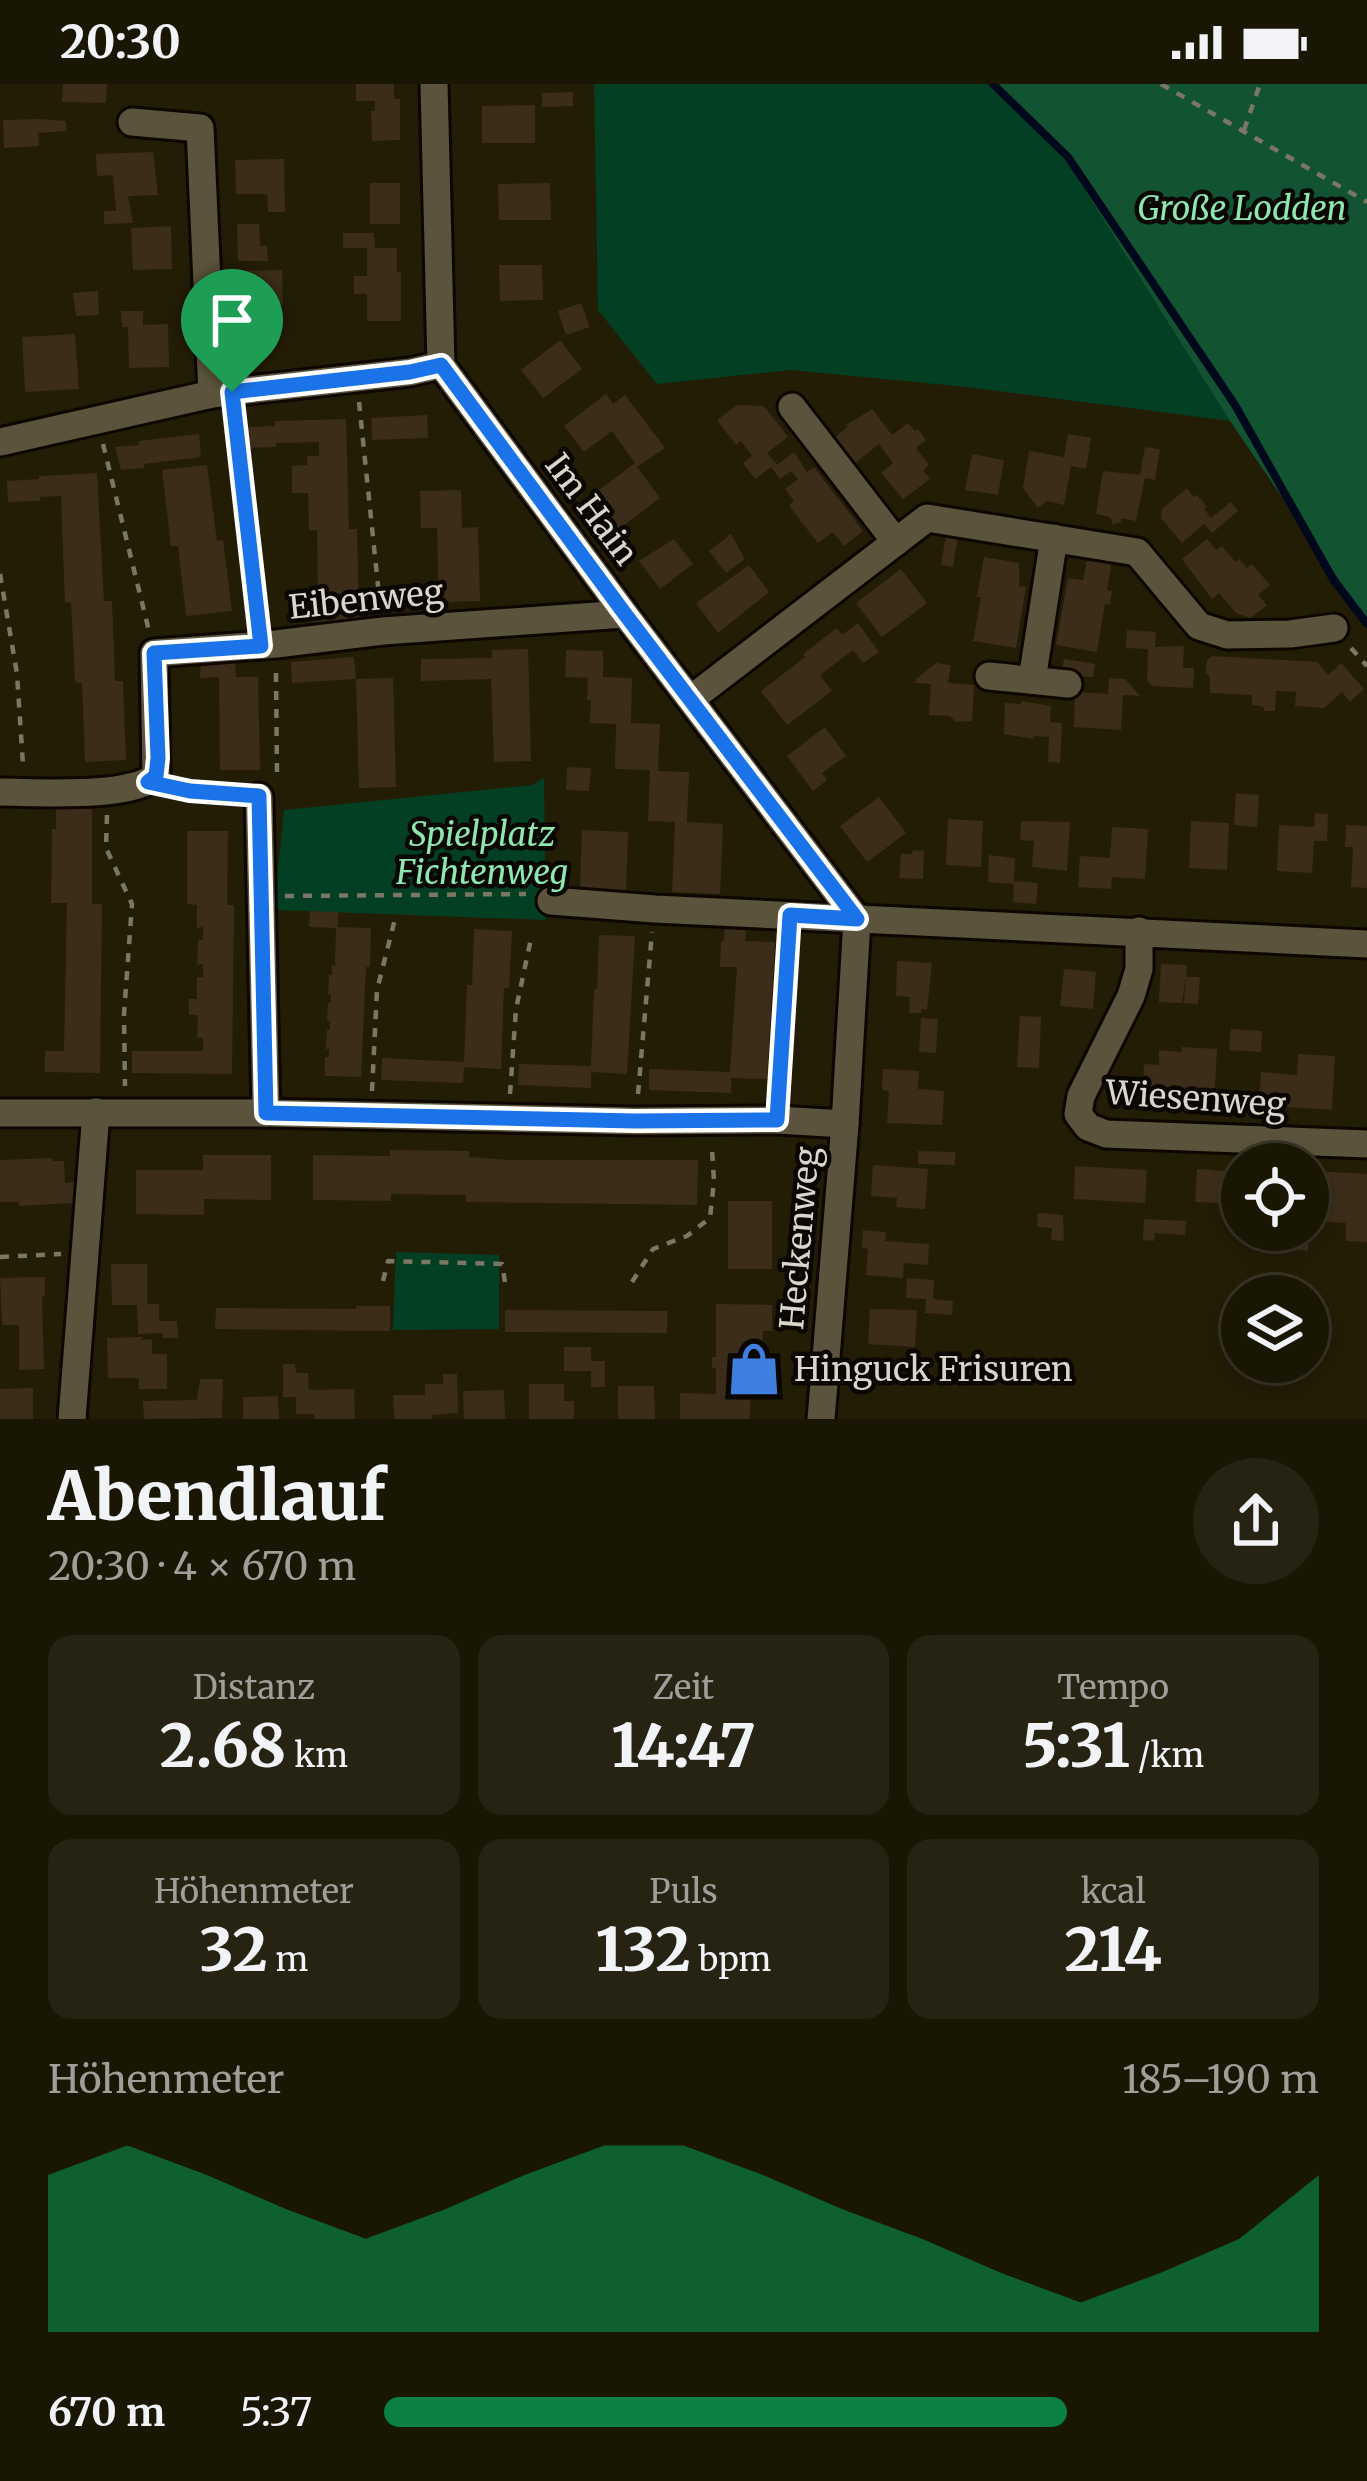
<!DOCTYPE html>
<html lang="de">
<meta charset="utf-8">
<style>
body{margin:0;font-family:Merriweather,serif;background:#272313;color:#f1f3f6;height:100vh;display:flex;flex-direction:column;font-size:45px;white-space:nowrap}
*{box-sizing:border-box;margin:0}
p{font-size:39px;color:#9f9f9a}
.icon{flex:none;width:66px;height:66px;fill:none;stroke:currentColor;stroke-width:2;stroke-linecap:round;stroke-linejoin:round}
.map{position:relative;height:1335px;overflow:hidden}
.side{display:flex;flex-direction:column;background:#1a1604;flex:1}
.side>*{flex:none}
.controls{position:absolute;left:1221px;top:1059px;display:grid;gap:24px}
.controls a{display:grid;place-items:center;width:108px;height:108px;border-radius:50%;background:#1a1604;box-shadow:0 6px 18px #0003,0 0 0 3px #383526;font-size:60px}
.pin{position:absolute;display:grid;place-items:center;width:102px;height:102px;color:#fff;margin:-123px -51px;border-radius:50% 50% 50% 0;rotate:-45deg;box-shadow:0 0 12px #0007}
.pin .icon{rotate:45deg}
.round{display:grid;place-items:center;flex:none;width:126px;height:126px;border-radius:63px;background:#272313}
.headline{display:flex;align-items:center;justify-content:space-between;height:204px;padding:0 48px}
h1{font-size:66px;font-weight:800;line-height:90px}
.metrics{display:grid;grid-template-columns:repeat(3,1fr);gap:18px;height:204px;padding:12px 48px}
.metrics div{display:grid;align-content:center;border-radius:24px;background:#272313;text-align:center}
.metrics b{font-size:60px;font-weight:800}
.metrics small{font-size:33px;font-weight:400}
.metrics p{font-size:33px}
.chart{height:336px;padding:24px 48px}
.chart p{display:flex;justify-content:space-between}
.chart svg{width:100%;height:216px;margin-top:12px;fill:#0b8043;opacity:.7}
ul{padding:0 48px;list-style:none;font-size:39px}
li{display:grid;grid-template-columns:192px 144px 1fr;align-items:center;height:90px}
li i{height:30px;border-radius:15px;background:#0b8043}
.status{display:flex;justify-content:space-between;align-items:center;height:84px;padding:0 60px;background:#1a1604;direction:ltr}
.status svg{height:33px;fill:currentColor}
.map>svg:first-child{display:block}
.green{fill:#034023}
.forest{fill:#125332}
.lines{fill:none;stroke-linecap:round;stroke-linejoin:round}
.stream{stroke:#00081c;stroke-width:8}
.building{fill:#3b2d19}
.minor-casing{stroke:#0d0700;stroke-width:33}
.path{stroke:#7c7664;stroke-width:4.5;stroke-dasharray:9 9;stroke-linecap:butt}
.minor{stroke:#5b533b;stroke-width:27}
.route-casing{stroke:#fff;stroke-width:24}
.route{stroke:#1a73e8;stroke-width:15}
.labels{text-anchor:middle;stroke-width:9;stroke-linejoin:round;paint-order:stroke}
.park-label{font-size:33px;font-style:italic;fill:#8fe7b0;stroke:#0a0702}
.street-label{font-size:33px;fill:#dbd6c9;stroke:#0a0702}
.poi-label{font-size:33px;fill:#dbd6c9;stroke:#0a0702;text-anchor:start}
</style>
<div class="status"><b>20:30</b><svg viewBox="0 0 49 12"><path d="M0 12V9h3v3zM5 12V6h3v6zM10 12V3h3v9zM15 12V0h3v12zM26 1h20v11H26zM47 4h2v5h-2z"/></svg></div>
<div class="map">
<svg width="1367" height="1335" viewBox="0 0 1367 1335">
<rect width="100%" height="100%" fill="#231d06"/>
<g class="green">
<polygon points="594,0 995,0 1069,81 1230,337 967,303 791,286 657,300 598,226"/>
<polygon points="544,694 546,836 274,826 284,726 532,701"/>
<polygon points="396,1168 499,1171 499,1245 393,1246"/>
</g>
<polygon class="forest" points="995,0 1367,0 1367,537 1230,337 1069,81"/>
<g class="lines">
<polyline class="stream" points="993,0 1068,73 1235,321 1333,495 1367,540"/>
</g>
<g class="building">
<polygon points="63,0 107,0 106,19 62,18"/>
<polygon points="356,0 394,0 394,15 400,15 400,56 372,57 371,27 375,27 375,17 356,17"/>
<polygon points="573,8 573,22 542,23 542,9"/>
<polygon points="535,21 535,59 482,59 482,22"/>
<polygon points="38,35 66,37 66,47 38,49 39,62 4,64 3,36"/>
<polygon points="153,68 158,111 128,112 133,139 104,140 104,127 116,127 113,91 97,92 96,70"/>
<polygon points="284,75 285,128 268,128 267,110 236,110 235,76"/>
<rect x="370" y="99" width="30" height="41"/>
<polygon points="550,99 551,136 499,136 498,100"/>
<polygon points="237,140 259,140 260,162 267,162 268,177 238,177"/>
<polygon points="171,142 172,185 133,186 131,144"/>
<polygon points="343,149 374,149 375,164 397,164 397,188 401,188 401,237 367,237 367,210 354,210 354,192 367,192 367,164 343,164"/>
<polygon points="499,181 542,181 543,216 500,217"/>
<polygon points="282,186 283,220 239,221 238,187"/>
<polygon points="98,207 99,231 76,232 73,209"/>
<polygon points="581,219 590,243 566,251 558,227"/>
<polygon points="121,227 143,227 143,241 168,240 169,283 129,284 128,243 122,243"/>
<polygon points="75,250 79,305 25,308 22,253"/>
<polygon points="560,256 582,285 543,314 521,286"/>
<polygon points="606,310 613,320 625,311 665,364 637,383 660,414 616,447 590,413 635,379 612,347 584,368 564,342"/>
<polygon points="737,321 764,322 788,353 767,369 777,381 794,368 807,388 814,383 863,447 844,462 833,448 818,459 789,422 794,417 785,405 798,395 791,387 780,395 771,383 755,395 743,379 752,372 741,357 736,361 717,336"/>
<polygon points="872,325 892,351 908,339 915,347 918,345 926,356 916,364 929,381 923,386 930,395 903,415 881,389 893,379 879,360 855,379 835,353 848,343 846,341"/>
<polygon points="427,331 428,354 372,356 371,334"/>
<polygon points="346,335 349,445 357,445 359,538 295,538 295,520 318,518 317,446 309,446 308,409 292,409 292,382 307,381 307,372 319,372 319,358 276,359 276,363 244,364 244,343 275,342 275,337"/>
<polygon points="199,350 201,373 144,380 144,384 121,386 115,363 139,361 139,357"/>
<polygon points="1068,350 1091,354 1086,385 1071,382 1064,421 1047,417 1038,424 1023,404 1029,367 1064,373"/>
<polygon points="1145,363 1160,365 1155,396 1145,394 1136,437 1121,434 1121,438 1113,441 1110,433 1096,430 1103,387 1140,391"/>
<polygon points="972,370 1004,376 998,411 965,406"/>
<polygon points="207,381 217,457 223,456 232,527 186,532 178,462 171,462 162,386"/>
<polygon points="97,389 104,517 112,517 115,597 123,597 126,676 85,678 82,599 75,598 71,518 65,519 61,412 40,413 40,417 8,418 7,397 39,395 39,392"/>
<polygon points="1187,404 1194,413 1197,411 1207,423 1204,425 1211,434 1231,418 1238,427 1212,449 1204,440 1182,459 1161,434 1162,425"/>
<polygon points="461,406 462,444 478,443 480,517 439,518 437,444 421,444 420,407"/>
<polygon points="731,450 745,475 726,489 709,467"/>
<polygon points="946,451 958,453 953,483 941,481"/>
<polygon points="674,455 693,480 660,505 639,477"/>
<polygon points="1207,455 1216,466 1222,462 1235,478 1239,475 1247,484 1252,480 1270,501 1258,511 1267,521 1250,534 1236,529 1219,509 1212,515 1182,475"/>
<polygon points="1088,471 1112,476 1107,506 1112,507 1110,521 1105,520 1097,568 1056,561 1068,494 1083,496"/>
<polygon points="984,473 1019,479 1019,502 1026,503 1016,564 973,557 981,513 977,513"/>
<polygon points="749,481 769,508 718,549 696,519"/>
<polygon points="901,485 927,519 882,553 856,519"/>
<polygon points="858,539 879,568 863,579 853,566 820,591 832,607 787,641 761,607 805,573 803,570 837,544 842,551"/>
<polygon points="1127,546 1156,548 1155,563 1184,562 1183,584 1194,584 1193,604 1152,602 1147,596 1148,565 1126,564"/>
<polygon points="528,565 531,677 494,678 491,595 421,597 421,575 492,574 492,566"/>
<polygon points="566,566 603,567 603,593 632,594 631,639 660,640 658,687 689,688 687,738 723,740 720,810 672,808 675,738 648,737 650,686 615,685 616,640 590,639 591,616 587,616 588,594 565,593"/>
<polygon points="1212,572 1317,578 1328,591 1341,579 1364,605 1350,618 1342,608 1324,624 1295,622 1296,608 1276,607 1275,627 1264,627 1264,623 1252,621 1252,611 1210,609 1210,594 1206,589 1207,576"/>
<polygon points="354,573 356,595 292,599 291,578"/>
<polygon points="1064,575 1095,580 1093,593 1061,591"/>
<polygon points="235,577 236,593 258,593 260,686 220,686 219,593 200,594 201,579"/>
<polygon points="936,579 951,581 948,599 974,601 972,637 956,638 950,632 929,631 931,600 915,599 916,595"/>
<polygon points="393,594 396,703 359,704 356,595"/>
<polygon points="1109,594 1125,595 1140,612 1123,611 1121,646 1074,643 1075,608 1108,610"/>
<polygon points="1021,617 1051,622 1050,638 1062,639 1060,679 1048,678 1049,653 1034,652 1033,655 1004,650 1005,619 1021,620"/>
<polygon points="825,643 846,672 822,689 827,696 813,707 787,672"/>
<polygon points="567,683 591,684 589,707 566,706"/>
<polygon points="1236,709 1259,711 1257,743 1234,741"/>
<polygon points="879,713 906,749 867,778 840,742"/>
<polygon points="56,724 92,725 92,820 102,820 100,989 45,988 45,967 64,967 67,819 51,819 52,745 56,745"/>
<polygon points="1315,729 1328,730 1327,757 1314,757 1312,789 1277,787 1279,741 1314,743"/>
<polygon points="948,735 983,737 981,783 946,781"/>
<polygon points="1021,737 1070,738 1067,787 1032,783 1034,757 1020,756"/>
<polygon points="1191,737 1229,739 1227,786 1189,784"/>
<polygon points="1346,741 1367,742 1367,804 1351,803 1353,763 1345,763"/>
<polygon points="1112,743 1148,745 1145,795 1112,793 1111,805 1078,803 1080,772 1110,774"/>
<polygon points="582,746 628,748 626,807 580,805"/>
<polygon points="187,747 228,747 227,821 234,821 232,990 132,989 132,967 203,967 203,954 197,954 198,931 189,931 189,915 197,915 197,893 203,893 203,880 197,881 198,856 203,856 203,843 197,844 197,821 187,820"/>
<polygon points="913,766 924,767 923,795 899,794 901,770 912,770"/>
<polygon points="989,771 1015,774 1014,800 988,798"/>
<polygon points="1014,797 1038,799 1036,820 1013,818"/>
<polygon points="310,827 338,828 338,843 371,844 370,883 366,883 361,993 325,992 325,973 329,973 329,965 326,965 327,946 330,946 330,937 327,937 328,918 331,919 331,910 328,910 329,891 332,891 332,881 335,882 336,844 309,843"/>
<polygon points="725,843 746,844 745,857 775,858 767,995 731,994 731,1009 649,1006 649,985 730,988 737,883 720,883 721,859 724,856"/>
<polygon points="474,845 512,847 509,904 504,904 501,985 464,983 463,999 381,996 382,974 464,978 467,901 472,901"/>
<polygon points="599,851 635,852 627,990 591,988 591,1004 518,1001 519,980 591,982 594,905 597,905"/>
<polygon points="897,877 932,879 927,926 921,925 921,929 909,929 910,913 896,912"/>
<polygon points="1161,880 1187,881 1186,893 1200,893 1198,920 1184,919 1186,893 1182,919 1159,918"/>
<polygon points="1064,885 1096,888 1093,925 1060,922"/>
<polygon points="1020,932 1041,933 1039,984 1017,983"/>
<polygon points="921,934 938,935 936,969 919,968"/>
<polygon points="1231,945 1262,947 1261,968 1229,966"/>
<polygon points="1182,963 1217,965 1214,1018 1142,1013 1144,980 1159,981 1159,966 1181,968"/>
<polygon points="1298,970 1335,972 1332,1026 1259,1021 1261,988 1297,991"/>
<polygon points="883,985 919,987 918,1005 944,1007 942,1041 887,1039 889,1007 882,1006"/>
<polygon points="390,1066 469,1067 469,1073 508,1076 698,1076 697,1121 466,1118 466,1111 391,1110 391,1117 313,1116 313,1071 390,1072"/>
<polygon points="918,1067 955,1068 955,1081 918,1080"/>
<polygon points="203,1071 271,1071 271,1116 204,1115 204,1131 136,1130 136,1086 203,1086"/>
<polygon points="52,1074 53,1077 64,1077 65,1099 75,1098 74,1119 20,1122 18,1118 0,1118 0,1076"/>
<polygon points="873,1081 928,1085 925,1125 896,1123 897,1114 871,1112"/>
<polygon points="1075,1082 1147,1086 1145,1119 1074,1115"/>
<polygon points="1197,1085 1242,1088 1242,1120 1195,1118"/>
<polygon points="1314,1087 1367,1090 1367,1158 1346,1157 1346,1139 1311,1137"/>
<rect x="728" y="1117" width="44" height="68"/>
<polygon points="1038,1129 1063,1131 1064,1157 1051,1156 1052,1144 1037,1143"/>
<polygon points="1144,1135 1186,1137 1185,1151 1155,1149 1154,1157 1143,1156"/>
<polygon points="863,1146 886,1148 885,1157 929,1160 928,1181 904,1179 903,1194 866,1191 868,1165 862,1164"/>
<polygon points="1267,1146 1309,1146 1308,1167 1266,1164"/>
<polygon points="111,1180 147,1180 147,1220 159,1220 159,1237 177,1237 178,1254 163,1254 163,1249 138,1250 137,1221 112,1221"/>
<polygon points="45,1193 45,1213 42,1212 44,1285 19,1286 19,1241 2,1241 0,1194"/>
<polygon points="907,1194 934,1196 933,1215 953,1217 952,1231 925,1229 926,1215 906,1214"/>
<polygon points="716,1220 772,1221 772,1247 763,1247 763,1296 751,1296 750,1335 680,1335 680,1309 716,1310 716,1284 712,1284 712,1273 716,1273"/>
<polygon points="356,1222 390,1222 390,1247 215,1245 216,1224 356,1225"/>
<polygon points="870,1225 917,1226 915,1263 868,1260"/>
<polygon points="505,1226 667,1227 667,1249 505,1248"/>
<polygon points="142,1253 142,1256 152,1255 152,1270 167,1270 167,1305 139,1305 139,1294 108,1294 107,1254"/>
<polygon points="564,1263 591,1263 591,1277 605,1277 605,1303 591,1303 591,1287 564,1287"/>
<polygon points="283,1280 295,1280 296,1289 308,1289 309,1306 354,1305 355,1335 314,1335 314,1330 296,1330 296,1313 283,1313"/>
<polygon points="443,1290 457,1290 458,1329 432,1331 432,1335 394,1335 393,1311 425,1311 425,1300 443,1300"/>
<polygon points="200,1295 223,1295 222,1334 144,1335 143,1317 197,1316"/>
<polygon points="529,1300 564,1300 564,1317 574,1317 574,1335 529,1335"/>
<polygon points="618,1302 654,1302 655,1335 618,1335"/>
<polygon points="33,1304 33,1335 0,1335 0,1305"/>
<polygon points="504,1306 505,1335 464,1335 463,1307"/>
<polygon points="278,1312 279,1335 243,1335 243,1313"/>
</g>
<g class="lines">
<defs>
<g id="minor">
<polyline points="434,0 441,281 625,530 857,835"/>
<polyline points="132,38 200,44 212,310"/>
<polyline points="792,323 896,458"/>
<polyline points="0,358 212,310 410,288 441,281"/>
<polyline points="989,592 1068,600"/>
<polyline points="1032,596 1054,454"/>
<polyline points="691,615 927,434 1137,468 1199,542 1227,551 1290,550 1334,544"/>
<path d="M0,708C38,708 128,715 156,692L154,569L276,560L383,547L625,530"/>
<polyline points="259,713 266,1029"/>
<polyline points="551,817 655,825 1367,860"/>
<polyline points="1139,847 1139,885 1131,912 1081,1012 1078,1030 1088,1043 1106,1050 1367,1060"/>
<polyline points="0,1029 266,1029 635,1037 777,1036 845,1040"/>
<polyline points="72,1335 96,1028"/>
<polyline points="821,1335 845,1040 857,835"/>
</g>
</defs>
<use href="#minor" class="minor-casing"/>
<g class="path">
<polyline points="1161,0 1367,118"/>
<polyline points="1244,46 1260,0"/>
<polyline points="359,318 380,521"/>
<polyline points="235,331 258,535"/>
<polyline points="103,360 149,547"/>
<polyline points="0,490 17,590 23,681"/>
<polyline points="1351,564 1367,582"/>
<polyline points="276,589 277,691"/>
<polyline points="177,704 231,710"/>
<polyline points="107,731 106,764 132,820 124,930 125,1002"/>
<polyline points="501,780 526,806"/>
<polyline points="285,812 526,810"/>
<polyline points="372,1007 377,906 395,835"/>
<polyline points="510,1010 516,925 532,850"/>
<polyline points="638,1010 652,848"/>
<polyline points="778,1011 789,855"/>
<polyline points="0,1173 61,1170"/>
<polyline points="383,1197 388,1177 502,1180 505,1198"/>
<polyline points="632,1198 653,1165 687,1152 710,1134 714,1097 712,1065"/>
</g>
<use href="#minor" class="minor"/>
</g>
<g class="lines">
<defs>
<polygon id="route" points="441,281 625,530 857,835 790,831 777,1036 635,1037 266,1029 259,712 190,707 148,698 156,692 158,674 154,569 261,562 232,308 410,288"/>
</defs>
<use href="#route" class="route-casing"/>
<use href="#route" class="route"/>
</g>
<defs>
<symbol id="shop-bare" viewBox="-9 -9 18 18"><path d="M-5-2.5h2.3a2.7 3.5 0 0 1 5.4 0H5L5.5 6h-11ZM-1.5-2.5h3a1.5 2.3 0 0 0-3 0Z" fill="#3f7fe0" stroke="#0a0702" stroke-width="2.5" paint-order="stroke"/></symbol>
</defs>
<g fill-rule="evenodd">
<use href="#shop-bare" x="716" y="1247" width="76" height="76"/>
</g>
<g class="labels">
<g class="park-label">
<text x="1242" y="136">Große Lodden</text>
<text x="482" y="762">Spielplatz<tspan x="482" dy="38">Fichtenweg</tspan></text>
</g>
<g class="street-label">
<text transform="translate(592 425) rotate(53)" y="12">Im Hain</text>
<text transform="translate(366 515) rotate(-6)" y="12">Eibenweg</text>
<text transform="translate(1196 1014) rotate(4)" y="12">Wiesenweg</text>
<text transform="translate(799 1154) rotate(-85)" y="12">Heckenweg</text>
</g>
<g class="poi-label">
<text x="794" y="1297">Hinguck Frisuren</text>
</g>
</g>
</svg>
<div class="controls">
<a><svg class="icon" aria-label="locate" viewBox="0 0 24 24"><circle cx="12" cy="12" r="6"/><path d="M12 2v4M12 18v4M2 12h4M18 12h4"/></svg></a>
<a><svg class="icon" aria-label="layers" viewBox="0 0 24 24"><path d="M12 4l9 5-9 5-9-5zM3 14l9 5 9-5"/></svg></a>
</div>
<div class="pin" style="left:232px;top:308px;background:#1e9e55"><svg class="icon" aria-label="arrive" viewBox="0 0 24 24"><path d="M6 21V4h12l-3 4 3 4H6"/></svg></div>
</div>
<section class="side">
<div class="headline"><div><h1>Abendlauf</h1><p>20:30 · 4 × 670 m</p></div><a class="round"><svg class="icon" aria-label="share" viewBox="0 0 24 24"><path d="M12 15V3M7 8l5-5 5 5M5 13v7h14v-7"/></svg></a></div>
<div class="metrics">
<div><p>Distanz</p><b>2.68<small> km</small></b></div>
<div><p>Zeit</p><b>14:47</b></div>
<div><p>Tempo</p><b>5:31<small> /km</small></b></div>
</div>
<div class="metrics">
<div><p>Höhenmeter</p><b>32<small> m</small></b></div>
<div><p>Puls</p><b>132<small> bpm</small></b></div>
<div><p>kcal</p><b>214</b></div>
</div>
<div class="chart"><p><span>Höhenmeter</span>185–190 m</p>
<svg viewBox="0 0 160 44" preserveAspectRatio="none"><path d="M0 44V12L10 6L20 12L30 19L40 25L50 19L60 12L70 6L80 6L90 12L100 19L110 25L120 32L130 38L140 32L150 25L160 12V44z"/></svg>
</div>
<ul>
<li><b>670 m</b>5:37<i style="width:73%"></i></li>
</ul>
</section>
